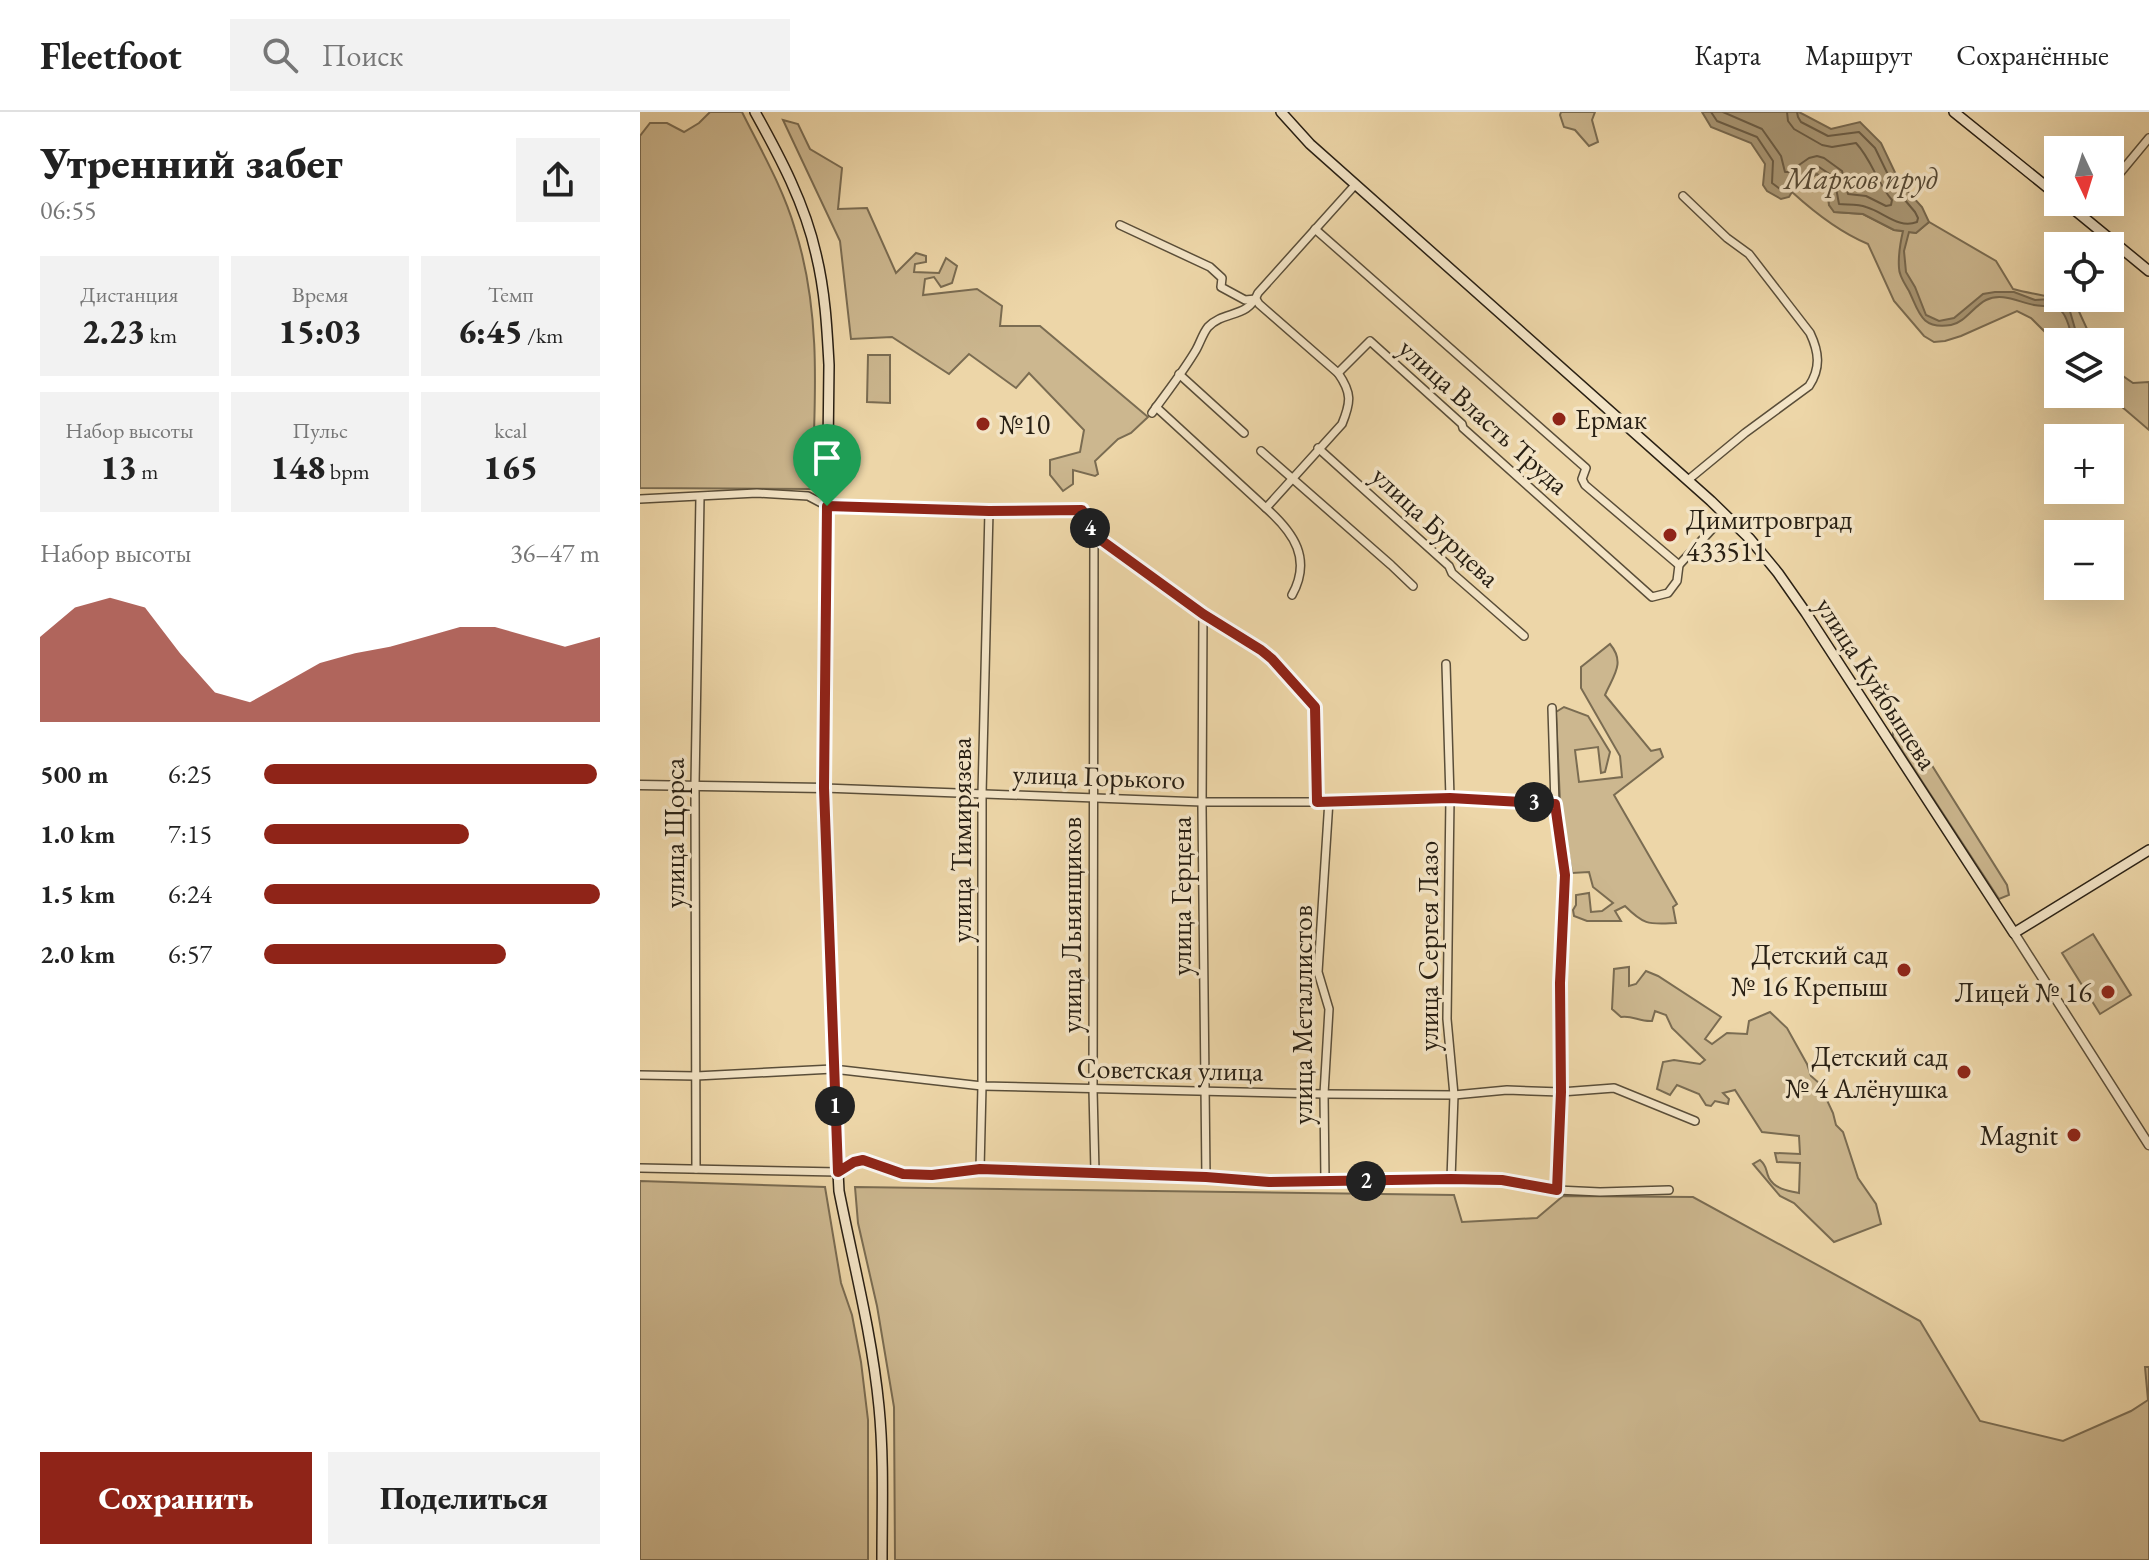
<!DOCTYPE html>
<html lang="ru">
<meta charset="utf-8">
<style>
body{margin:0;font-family:"EB Garamond",serif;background:#f2f2f2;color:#222;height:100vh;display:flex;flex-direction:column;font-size:30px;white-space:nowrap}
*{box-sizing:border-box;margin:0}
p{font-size:26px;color:#767676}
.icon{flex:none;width:44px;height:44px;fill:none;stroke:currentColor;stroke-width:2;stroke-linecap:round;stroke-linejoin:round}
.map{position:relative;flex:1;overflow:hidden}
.drawer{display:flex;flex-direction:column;background:#fff;width:640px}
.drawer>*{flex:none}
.needle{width:52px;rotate:176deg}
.tools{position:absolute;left:1404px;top:24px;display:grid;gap:16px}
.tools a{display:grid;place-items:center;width:80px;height:80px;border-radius:0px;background:#fff;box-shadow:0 8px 32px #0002;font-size:40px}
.pin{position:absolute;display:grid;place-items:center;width:68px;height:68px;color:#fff;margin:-82px -34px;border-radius:50% 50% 50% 0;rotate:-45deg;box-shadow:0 0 8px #0007}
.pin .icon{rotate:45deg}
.km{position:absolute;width:40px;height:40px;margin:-20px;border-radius:50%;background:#222;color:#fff;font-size:22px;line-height:40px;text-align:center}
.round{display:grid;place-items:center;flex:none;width:84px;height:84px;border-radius:0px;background:#f2f2f2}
.summary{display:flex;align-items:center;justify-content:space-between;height:136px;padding:0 40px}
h1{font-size:44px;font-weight:800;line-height:60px}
.stats{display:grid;grid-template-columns:repeat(3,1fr);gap:12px;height:136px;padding:8px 40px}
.stats div{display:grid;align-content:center;border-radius:0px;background:#f2f2f2;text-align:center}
.stats b{font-size:34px;font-weight:800}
.stats small{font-size:22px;font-weight:400}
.stats p{font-size:22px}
.chart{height:224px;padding:16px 40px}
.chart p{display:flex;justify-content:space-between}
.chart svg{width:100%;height:144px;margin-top:8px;fill:#8f2418;opacity:.7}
.primary-button{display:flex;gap:16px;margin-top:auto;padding:16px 40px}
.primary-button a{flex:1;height:92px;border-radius:0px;background:#8f2418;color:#fff;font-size:32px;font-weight:800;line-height:92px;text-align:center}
.primary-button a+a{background:#f2f2f2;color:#222}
ul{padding:0 40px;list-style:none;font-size:26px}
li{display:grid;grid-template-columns:128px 96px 1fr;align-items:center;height:60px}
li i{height:20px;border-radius:10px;background:#8f2418}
header{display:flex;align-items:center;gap:48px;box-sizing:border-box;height:112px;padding:0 40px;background:#fff;border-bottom:2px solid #e0e0e0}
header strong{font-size:38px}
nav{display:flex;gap:44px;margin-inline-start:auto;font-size:28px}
.search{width:560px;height:72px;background:#f2f2f2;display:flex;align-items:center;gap:20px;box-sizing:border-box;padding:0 28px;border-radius:0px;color:#767676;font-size:30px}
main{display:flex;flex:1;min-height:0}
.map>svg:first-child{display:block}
.green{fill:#ccb78f;stroke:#7a6c52;stroke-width:2}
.water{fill:#aa9876;stroke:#76684f;stroke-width:2}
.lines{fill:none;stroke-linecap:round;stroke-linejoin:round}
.shore{stroke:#6a5c45;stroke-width:2}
.minor-casing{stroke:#5a4e39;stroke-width:10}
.tertiary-casing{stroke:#5a4e39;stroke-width:11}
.secondary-casing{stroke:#292014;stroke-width:12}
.minor{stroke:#f3e4c6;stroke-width:7}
.tertiary{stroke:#f3e4c6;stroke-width:8}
.secondary{stroke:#f3e4c6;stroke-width:9}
.route-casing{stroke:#fff;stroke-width:16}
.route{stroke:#8f2418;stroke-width:10}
.poi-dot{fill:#8f2418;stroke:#f3e4c6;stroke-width:3}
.labels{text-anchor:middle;stroke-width:7;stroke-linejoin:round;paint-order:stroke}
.street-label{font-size:28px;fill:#292014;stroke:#f3e4c6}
.poi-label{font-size:28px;fill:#292014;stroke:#f3e4c6;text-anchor:end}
.water-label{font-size:30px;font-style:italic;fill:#564a36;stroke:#f3e4c6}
</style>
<header>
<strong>Fleetfoot</strong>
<div class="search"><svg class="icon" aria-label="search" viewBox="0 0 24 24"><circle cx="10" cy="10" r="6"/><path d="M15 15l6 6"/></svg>Поиск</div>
<nav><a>Карта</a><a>Маршрут</a><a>Сохранённые</a></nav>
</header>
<main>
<section class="drawer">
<div class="summary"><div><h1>Утренний забег</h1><p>06:55</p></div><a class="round"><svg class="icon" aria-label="share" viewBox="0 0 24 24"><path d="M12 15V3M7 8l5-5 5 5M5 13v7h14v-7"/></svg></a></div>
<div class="stats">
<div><p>Дистанция</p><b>2.23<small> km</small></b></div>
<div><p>Время</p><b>15:03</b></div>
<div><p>Темп</p><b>6:45<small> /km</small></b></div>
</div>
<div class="stats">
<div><p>Набор высоты</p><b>13<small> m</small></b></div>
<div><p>Пульс</p><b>148<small> bpm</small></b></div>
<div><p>kcal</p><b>165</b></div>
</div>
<div class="chart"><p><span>Набор высоты</span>36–47 m</p>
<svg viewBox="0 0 160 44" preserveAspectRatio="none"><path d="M0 44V18L10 9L20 6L30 9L40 23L50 35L60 38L70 32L80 26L90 23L100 21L110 18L120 15L130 15L140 18L150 21L160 18V44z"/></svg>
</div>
<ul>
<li><b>500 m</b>6:25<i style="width:99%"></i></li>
<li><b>1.0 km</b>7:15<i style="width:61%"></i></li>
<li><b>1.5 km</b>6:24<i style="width:100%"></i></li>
<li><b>2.0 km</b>6:57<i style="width:72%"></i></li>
</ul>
<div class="primary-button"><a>Сохранить</a><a>Поделиться</a></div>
</section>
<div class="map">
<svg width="1509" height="1448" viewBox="0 0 1509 1448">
<rect width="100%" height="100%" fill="#edd6a8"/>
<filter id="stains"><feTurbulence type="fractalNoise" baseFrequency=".0025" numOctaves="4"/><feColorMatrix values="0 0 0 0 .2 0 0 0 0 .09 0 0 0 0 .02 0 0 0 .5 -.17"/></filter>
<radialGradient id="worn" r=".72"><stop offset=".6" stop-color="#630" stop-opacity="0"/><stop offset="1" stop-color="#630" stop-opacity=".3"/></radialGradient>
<g class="green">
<path d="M70,0H102C121,38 143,76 155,117C182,202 175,289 172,377L0,376V24L10,11H27L44,20L59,11Z"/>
<polygon points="921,0 955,0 952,8 958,30 949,34 935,18 924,15 920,3"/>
<polygon points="143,8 158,12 170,37 202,56 198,97 227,96 256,161 276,141 286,144 286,150 275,152 274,160 299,161 306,146 317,154 312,171 301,175 294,165 285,167 283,183 337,177 362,194 360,214 400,214 508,305 491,321 478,327 455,349 458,362 455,364 433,358 433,372 423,379 410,363 410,348 440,340 444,318 389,261 376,276 329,242 309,262 252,225 211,227 200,129"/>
<path d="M1176,62L1187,68L1189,93L1195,100L1223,102L1254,118L1276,121L1289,110L1356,149L1373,177C1395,183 1416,184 1436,193L1453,230H1418V233L1391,206L1377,199L1321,224L1305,229L1294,230L1284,224L1254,189L1228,132C1199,120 1175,101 1152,80Z"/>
<polygon points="228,243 250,243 250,291 227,290"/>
<polygon points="1470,255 1493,271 1509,270 1509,318 1467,282 1470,282"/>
<path d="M970,532C986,551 973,564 965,583L1011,639L1020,637L1023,645L974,683L1037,792L1033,795L1036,811C1009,812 1005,814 985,794L975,799L981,809H947L934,804L933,798L936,793V783L949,781L951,800L962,799L973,791L953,775L949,760L932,761L920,690L916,600L924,595L948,604L970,640L965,660L961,661L958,635L935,638L939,670L982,665L980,644L941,576V555Z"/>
<polygon points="1253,618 1271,620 1367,773 1369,783 1359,787 1253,625"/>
<polygon points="1453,822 1491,883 1460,902 1422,841"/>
<path d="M989,855V874L996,872L1006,859L1018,864L1081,905L1065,927L1072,932L1087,921L1107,922L1109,909L1130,900L1147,916L1167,952L1171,964L1179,971L1193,1001L1196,1013L1203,1020L1218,1066L1236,1092L1241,1112L1194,1130L1154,1091L1140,1084L1113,1052L1120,1048C1128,1055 1125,1058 1129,1066C1135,1077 1148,1079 1159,1081L1160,1051L1137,1050L1135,1041L1160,1042L1159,1024L1122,1020L1095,978L1083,981L1089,987L1088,992L1075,989L1071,994L1066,993L1059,982L1037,973L1030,983L1017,977L1023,950L1034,948L1060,952L1065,948L1032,916L1026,903L1015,899L1012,909C1000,910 992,903 981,905L972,897L974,857Z"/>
<polygon points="0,1069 185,1075 201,1171 212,1203 221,1250 228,1308 228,1448 0,1448"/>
<polygon points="215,1075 814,1083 822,1110 897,1106 923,1084 1053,1085 1280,1209 1340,1309 1423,1329 1491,1299 1508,1288 1505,1255 1509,1255 1509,1448 255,1448 254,1295 237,1194 218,1111"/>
</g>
<path class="water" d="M1062,0H1159L1191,17L1220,10L1241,31L1260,71L1282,95L1289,110L1276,121L1269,120L1264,139L1266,160L1275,175L1286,203L1299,209L1314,206L1343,182L1355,180H1374L1395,188L1411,187L1429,196L1438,227L1442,230H1434C1430,221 1429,209 1423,201C1417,192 1404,195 1394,193C1378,190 1362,180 1346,188C1334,194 1324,211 1311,213C1281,218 1279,200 1269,179C1265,172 1259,164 1259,156C1258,143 1260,132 1263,119L1254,118L1223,102L1194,100L1189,93L1187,68L1177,62L1152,80L1149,85L1141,87L1127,79L1123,73L1125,52L1111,31L1071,15Z"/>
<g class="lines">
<g class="shore">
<path d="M1071,0L1077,9L1117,25L1133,49L1132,71L1140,77H1144L1171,56L1179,55L1194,65L1199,92C1207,93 1218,92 1226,95C1244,100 1258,117 1277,110L1278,106L1275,100L1254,75L1235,36L1219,20L1188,24L1161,10L1158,5L1157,0"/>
<path d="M1083,0L1122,17L1141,44L1145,60H1149L1169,46L1177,44L1184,46L1202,59L1208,82L1226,84L1246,94L1251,93L1252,88C1237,71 1232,48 1216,31L1192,35L1182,33L1154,17L1148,9L1147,0"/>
</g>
<defs>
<g id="minor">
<polyline points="1470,73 1509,26"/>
<path d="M1043,84L1087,126L1109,142L1170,221C1179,240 1181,256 1169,274L1105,321L1048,368"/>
<polyline points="1443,105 1456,90"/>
<polyline points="480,113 570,155 582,166 581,175 605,188 616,187 619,192 698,261 730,229 822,312 823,316 1012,485 1028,481 1037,469 1039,453 1085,403"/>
<polyline points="675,117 946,356 942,367 945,373 1039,453"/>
<polyline points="539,262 604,321"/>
<path d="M516,295L626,396L702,312C711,290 712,281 698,261"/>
<path d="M512,301C527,280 543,260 556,238C560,231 563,221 568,215C584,198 608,207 618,181L715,73"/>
<polyline points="678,336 809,454 812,461 884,524"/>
<polyline points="621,339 751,453 773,474"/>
<polyline points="0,387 117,381 168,384 187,394 349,399 442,398 454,423 563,502 621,538 632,547 675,595 677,690"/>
<path d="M626,396C654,421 672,447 652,483"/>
<polyline points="454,423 453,978 455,1060"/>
<polyline points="563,502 562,696 566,1065"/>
<polyline points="806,552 810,686 807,907 814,983 811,1067"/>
<polyline points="912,596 915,692 925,763 920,871 921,980 917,1078"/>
<polyline points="184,676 562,690 677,690 810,686 915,692"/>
<polyline points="0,963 56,964 193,957 342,974 684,982 814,983 867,978 921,980 974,976 1055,1009"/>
<polyline points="0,1056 198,1060 214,1050 223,1048 263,1062 292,1063 340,1057 566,1065 629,1070 811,1067 862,1068 917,1078 960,1080 1029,1078"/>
<polyline points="56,1057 55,673 60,385"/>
<polyline points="340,1057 342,974 342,682 349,399"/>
<polyline points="685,1069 684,982 689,897 678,860 689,688"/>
</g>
<g id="tertiary">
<polyline points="0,673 184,676"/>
<polyline points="1374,821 1509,1033"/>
</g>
<g id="secondary">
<path d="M115,0C140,45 165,92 176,142C185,179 187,215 189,253L184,676L198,1060L199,1079C213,1150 232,1222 239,1295C244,1346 242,1397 242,1448"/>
<polyline points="641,0 670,32 1071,389 1110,427 1138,461 1166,501 1374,821 1509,738"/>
<polyline points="1314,0 1418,84"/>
<polyline points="1425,90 1509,159"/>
</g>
</defs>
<use href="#minor" class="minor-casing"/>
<use href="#tertiary" class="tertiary-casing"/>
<use href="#secondary" class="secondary-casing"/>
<use href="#minor" class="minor"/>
<use href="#tertiary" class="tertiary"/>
<use href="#secondary" class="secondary"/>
</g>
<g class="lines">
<defs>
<polygon id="route" points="187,394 349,399 442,398 454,423 563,502 621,538 632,547 675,595 677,690 810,686 915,692 925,763 920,871 921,980 917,1078 862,1068 811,1067 629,1070 566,1065 340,1057 292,1063 263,1062 223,1048 214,1050 198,1060 184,676"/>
</defs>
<use href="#route" class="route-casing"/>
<use href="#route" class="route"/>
</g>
<g class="poi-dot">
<circle cx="919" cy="307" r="8"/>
<circle cx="343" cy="312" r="8"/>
<circle cx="1030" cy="423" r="8"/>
<circle cx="1264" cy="858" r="8"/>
<circle cx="1468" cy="880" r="8"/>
<circle cx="1324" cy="960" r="8"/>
<circle cx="1434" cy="1023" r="8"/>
</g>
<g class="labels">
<g class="street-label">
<text transform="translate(844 304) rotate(42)" y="10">улица Власть Труда</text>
<text transform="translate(796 414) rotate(43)" y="10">улица Бурцева</text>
<text transform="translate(1237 571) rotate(57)" y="10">улица Куйбышева</text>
<text transform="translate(459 664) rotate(2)" y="10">улица Горького</text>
<text transform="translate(34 721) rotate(-90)" y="10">улица Щорса</text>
<text transform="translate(321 728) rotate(-90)" y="10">улица Тимирязева</text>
<text transform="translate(541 784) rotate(-90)" y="10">улица Герцена</text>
<text transform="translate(431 813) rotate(-90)" y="10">улица Льнянщиков</text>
<text transform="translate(788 834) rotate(-90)" y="10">улица Сергея Лазо</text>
<text transform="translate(662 903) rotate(-90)" y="10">улица Металлистов</text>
<text transform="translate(530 957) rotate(1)" y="10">Советская улица</text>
</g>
<g class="poi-label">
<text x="935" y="317" text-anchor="start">Ермак</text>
<text x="359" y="322" text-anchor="start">№10</text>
<text x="1046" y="417" text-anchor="start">Димитровград<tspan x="1046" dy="32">433511</tspan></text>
<text x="1248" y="852">Детский сад<tspan x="1248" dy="32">№ 16 Крепыш</tspan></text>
<text x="1452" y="890">Лицей № 16</text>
<text x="1308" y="954">Детский сад<tspan x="1308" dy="32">№ 4 Алёнушка</tspan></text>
<text x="1418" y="1033">Magnit</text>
</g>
<g class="water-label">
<text x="1221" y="77">Марков пруд</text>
</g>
</g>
<rect width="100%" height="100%" filter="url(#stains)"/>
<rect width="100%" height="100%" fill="url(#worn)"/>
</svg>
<div class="tools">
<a><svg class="needle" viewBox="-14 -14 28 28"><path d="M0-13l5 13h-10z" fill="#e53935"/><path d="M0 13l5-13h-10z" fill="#767676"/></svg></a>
<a><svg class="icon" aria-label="locate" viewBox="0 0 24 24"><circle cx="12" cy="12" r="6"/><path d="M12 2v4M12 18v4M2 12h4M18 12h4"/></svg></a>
<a><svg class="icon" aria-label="layers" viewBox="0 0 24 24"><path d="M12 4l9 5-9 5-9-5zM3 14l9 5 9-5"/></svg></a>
<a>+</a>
<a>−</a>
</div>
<div class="pin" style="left:187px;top:394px;background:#1e9e55"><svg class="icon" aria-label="arrive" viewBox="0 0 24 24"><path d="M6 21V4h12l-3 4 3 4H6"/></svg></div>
<b class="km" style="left:195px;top:994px">1</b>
<b class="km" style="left:726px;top:1069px">2</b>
<b class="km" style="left:894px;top:690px">3</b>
<b class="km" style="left:450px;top:416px">4</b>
</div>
</main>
